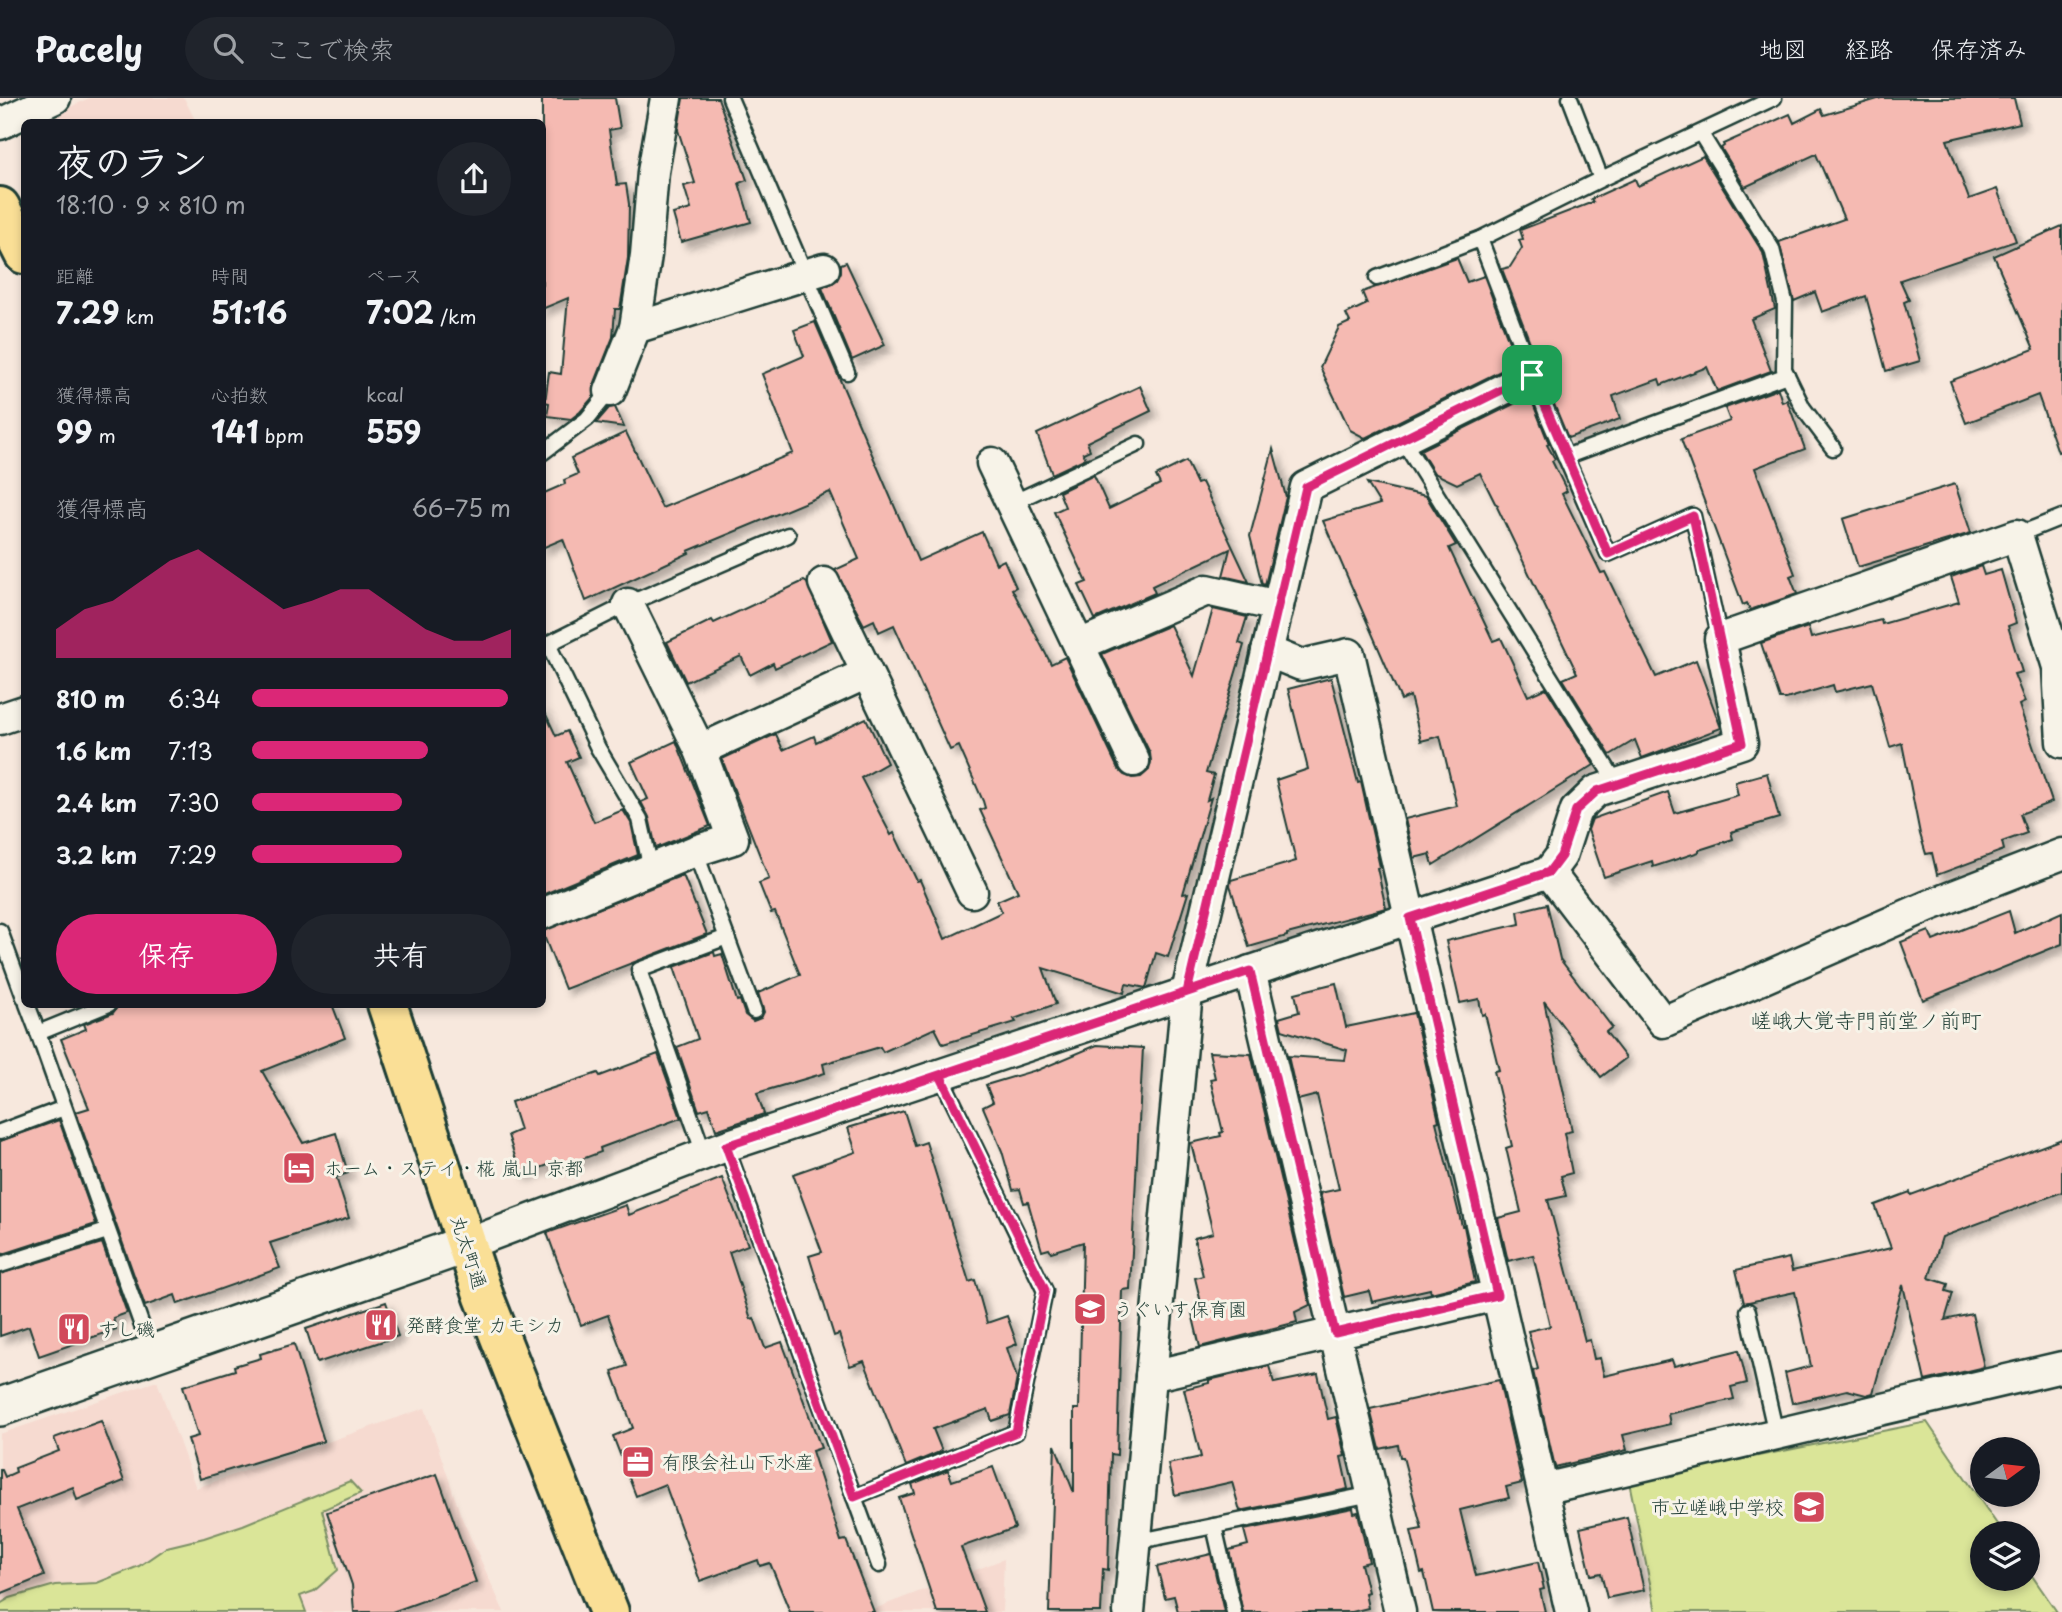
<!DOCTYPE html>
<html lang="ja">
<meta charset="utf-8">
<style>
body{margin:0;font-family:"Playpen Sans","Klee One",sans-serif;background:#20242c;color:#f1f3f6;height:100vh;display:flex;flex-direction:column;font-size:26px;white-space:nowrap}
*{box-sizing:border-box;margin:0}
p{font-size:23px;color:#9ea1a6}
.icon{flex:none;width:38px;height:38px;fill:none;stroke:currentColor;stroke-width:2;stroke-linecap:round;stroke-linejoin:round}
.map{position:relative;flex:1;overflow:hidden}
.sheet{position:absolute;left:21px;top:21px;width:525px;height:889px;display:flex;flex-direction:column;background:#171b24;border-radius:10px;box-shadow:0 4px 10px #0003}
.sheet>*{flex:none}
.needle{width:46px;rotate:75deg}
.tools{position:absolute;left:1970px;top:1339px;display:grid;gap:14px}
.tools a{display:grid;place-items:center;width:70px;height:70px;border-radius:50%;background:#171b24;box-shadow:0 4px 10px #0003;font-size:35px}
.pin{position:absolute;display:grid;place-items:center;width:60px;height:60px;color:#fff;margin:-30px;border-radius:14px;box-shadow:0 4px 10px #0006}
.round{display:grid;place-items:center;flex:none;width:74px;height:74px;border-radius:37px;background:#20242c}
.headline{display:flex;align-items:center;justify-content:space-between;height:119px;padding:0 35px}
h1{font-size:38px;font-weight:700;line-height:52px}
.stats{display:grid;grid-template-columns:repeat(3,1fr);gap:10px;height:119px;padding:7px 35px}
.stats div{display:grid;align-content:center}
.stats b{font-size:30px;font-weight:700}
.stats small{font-size:19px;font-weight:400}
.stats p{font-size:19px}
.chart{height:196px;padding:14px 35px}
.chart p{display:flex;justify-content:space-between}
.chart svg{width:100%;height:126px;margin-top:7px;fill:#db2777;opacity:.7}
.button{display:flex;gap:14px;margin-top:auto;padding:14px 35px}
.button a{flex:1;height:80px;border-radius:42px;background:#db2777;color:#fff;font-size:28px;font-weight:700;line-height:80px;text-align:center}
.button a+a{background:#20242c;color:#f1f3f6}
ul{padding:0 35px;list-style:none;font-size:23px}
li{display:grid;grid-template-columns:112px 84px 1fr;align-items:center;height:52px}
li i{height:18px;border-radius:9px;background:#db2777}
header{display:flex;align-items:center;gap:42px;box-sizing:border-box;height:98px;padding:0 35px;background:#171b24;border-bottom:2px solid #363941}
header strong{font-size:33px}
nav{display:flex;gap:38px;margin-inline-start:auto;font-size:24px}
.search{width:490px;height:63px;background:#20242c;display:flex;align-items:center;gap:18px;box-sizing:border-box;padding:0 24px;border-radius:38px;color:#9ea1a6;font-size:26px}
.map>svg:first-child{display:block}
.built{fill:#f6dad0}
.green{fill:#dae598;stroke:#7c9166;stroke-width:2}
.building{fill:#f5bab2;stroke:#1f3d34;stroke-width:2;filter:url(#shadow)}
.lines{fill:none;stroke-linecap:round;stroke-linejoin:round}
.service-casing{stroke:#1f3d34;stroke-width:19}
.minor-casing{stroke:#1f3d34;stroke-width:35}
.tertiary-casing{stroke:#1f3d34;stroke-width:42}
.primary-casing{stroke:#1f3d34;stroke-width:44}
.service{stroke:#f7f3e8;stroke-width:14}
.minor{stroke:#f7f3e8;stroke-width:30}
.tertiary{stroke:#f7f3e8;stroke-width:37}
.primary{stroke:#fadf96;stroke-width:38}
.route-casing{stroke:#fff;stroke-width:14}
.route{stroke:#db2777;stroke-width:9}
.labels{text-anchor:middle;stroke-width:6;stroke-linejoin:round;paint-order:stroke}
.poi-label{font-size:19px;fill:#1f3d34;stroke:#f7f3e8;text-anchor:start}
.street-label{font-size:19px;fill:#1f3d34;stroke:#f7f3e8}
.neighbourhood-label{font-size:21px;fill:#1f3d34;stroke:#f7f3e8}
</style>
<header>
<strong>Pacely</strong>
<div class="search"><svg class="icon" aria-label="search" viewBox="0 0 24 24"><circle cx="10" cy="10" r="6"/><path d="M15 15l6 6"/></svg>ここで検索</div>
<nav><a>地図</a><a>経路</a><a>保存済み</a></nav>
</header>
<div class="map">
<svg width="2062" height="1514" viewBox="0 0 2062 1514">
<defs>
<filter id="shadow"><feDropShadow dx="6" dy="6" stdDeviation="3.5" flood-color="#0004"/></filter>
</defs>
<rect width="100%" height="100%" fill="#f7e8dd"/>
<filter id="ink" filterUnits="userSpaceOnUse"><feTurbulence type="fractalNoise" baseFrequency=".0143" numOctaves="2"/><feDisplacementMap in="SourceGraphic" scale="14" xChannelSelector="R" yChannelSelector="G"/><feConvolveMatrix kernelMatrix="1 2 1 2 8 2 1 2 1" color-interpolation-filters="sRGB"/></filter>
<g filter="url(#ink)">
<g class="built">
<polygon points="89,0 184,0 196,24 40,24"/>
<polygon points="157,1283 196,1390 425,1310 461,1418 504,1514 0,1514 0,1336"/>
<polygon points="1004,1461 1002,1514 866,1514"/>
</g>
<g class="green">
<polygon points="1927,1324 2003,1435 1983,1435 1983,1480 2028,1480 2028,1472 2057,1514 1656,1514 1629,1384"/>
<polygon points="350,1383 361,1395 322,1412 338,1472 314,1493 300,1498 306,1514 0,1514 0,1506 10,1500 55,1487 97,1485 139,1468 167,1449 204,1440 243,1427"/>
</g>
<g class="building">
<polygon points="542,0 615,0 620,30 609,32 617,87 626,86 629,106 628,160 620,211 615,211 613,239 594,287 594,298 580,314 571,321 547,318 549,305 545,304 549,274 561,276 568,200 542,211"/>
<polygon points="683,0 718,0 747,82 739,85 751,124 681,144 673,116 691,111 684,88 695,85 678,32"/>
<polygon points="1881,0 2014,0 2020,25 1947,42 1969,101 1997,91 2016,143 1900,182 1909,202 1904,204 1920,263 1886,273 1866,198 1822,214 1815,194 1794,203 1779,144 1844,121 1816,56 1745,89 1721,50 1724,48 1723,46 1790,16 1794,25 1821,11 1824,17"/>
<polygon points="1703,58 1763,155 1775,211 1751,221 1771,273 1717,293 1707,269 1661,287 1659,281 1613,298 1620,321 1568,340 1546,287 1549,279 1548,270 1542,263 1536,260 1502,171 1510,169 1522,150 1519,142 1523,141 1520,132 1593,104 1591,101 1635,81 1638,88"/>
<polygon points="2062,128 2062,353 2058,354 2038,297 1966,325 1950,283 2034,251 1994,158"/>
<polygon points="1457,160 1467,184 1484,178 1517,265 1365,340 1350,332 1320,269 1339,229 1350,224 1346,216 1367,206 1362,194"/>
<polygon points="846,164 885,247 852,262 822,190 837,182 841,174 841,166"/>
<polygon points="815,224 918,463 982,434 996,466 1004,462 1016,489 1012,491 1051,566 1065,559 1118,671 1124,677 1132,680 1141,679 1149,672 1151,664 1150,655 1102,556 1170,527 1194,578 1213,511 1247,519 1239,545 1244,547 1206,675 1214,677 1207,702 1211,700 1183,796 1188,795 1168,859 1156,855 1146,890 1126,886 1124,895 1043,870 1056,906 1014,921 1016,924 943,946 935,930 883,954 880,949 823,966 825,975 757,995 764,1016 716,1032 709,1010 699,1013 677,949 698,941 674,869 714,854 715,858 722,856 737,903 740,902 745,917 753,923 761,920 764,914 758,895 800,877 775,814 771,815 759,785 769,781 722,661 776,636 783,652 814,638 816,644 866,620 887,665 861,680 891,737 894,735 917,783 920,782 945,841 1002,814 997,803 1018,794 980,712 985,710 983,703 959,648 950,652 894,527 879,534 874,522 864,527 835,472 859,461 830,394 688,453 689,455 586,503 563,441 542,450 542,396 565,386 564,382 578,376 571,360 626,334 662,410 793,355 762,276 804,258 794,232"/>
<polygon points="1140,288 1151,313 1087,344 1090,352 1083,355 1086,360 1052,376 1037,336"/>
<polygon points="1778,291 1782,304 1787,302 1805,351 1755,370 1795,476 1790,478 1797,496 1750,512 1747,505 1743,507 1681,341 1730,323 1725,310"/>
<polygon points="1530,298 1549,346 1547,347 1555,361 1552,363 1567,393 1562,396 1601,475 1605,474 1656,579 1696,562 1721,630 1642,660 1635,642 1610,657 1563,581 1577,575 1497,409 1498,407 1495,405 1480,375 1457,386 1434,375 1420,352"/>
<polygon points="615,309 624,329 596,325 609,310"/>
<polygon points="1273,351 1286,399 1265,487 1262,486 1250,438"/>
<polygon points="1186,363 1197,386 1202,384 1249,484 1223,478 1230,451 1152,488 1155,495 1095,521 1079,487 1087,484 1054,414 1065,409 1059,394 1094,377 1109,411 1160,386 1156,378"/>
<polygon points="1367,385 1426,398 1456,447 1449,450 1493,543 1501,540 1528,598 1546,590 1594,667 1433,767 1430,756 1414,760 1405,721 1457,708 1440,638 1421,643 1410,598 1401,602 1323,423 1380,406"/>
<polygon points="1955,386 1971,435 1858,469 1843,421"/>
<polygon points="1981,468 1984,477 2001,472 2016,525 2008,528 2022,574 2014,576 2025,604 2019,607 2052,704 2020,716 2027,735 2002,744 2004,752 1937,777 1932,755 1926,756 1920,736 1902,645 1890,649 1872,585 1835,594 1833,587 1786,601 1780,601 1761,545 1808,529 1811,540 1881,522 1882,526 1959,504 1951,479"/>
<polygon points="804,483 807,485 832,543 775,570 773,565 750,577 741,558 686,584 667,544 712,522 714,525"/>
<polygon points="1331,580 1358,685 1361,684 1380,769 1377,770 1386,810 1287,836 1287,838 1249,849 1230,787 1231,782 1296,763 1276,682 1308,671 1288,591"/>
<polygon points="542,608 556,638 567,633 579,659 567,664 594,724 623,712 631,725 638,757 542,797"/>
<polygon points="676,643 710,728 656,750 649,719 641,704 648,701 631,664"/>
<polygon points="1767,675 1779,720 1731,734 1733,741 1699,752 1699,754 1653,769 1652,763 1604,779 1588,732 1592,721 1668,694 1675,715 1738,697 1735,684"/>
<polygon points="683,777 707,836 565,891 542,833"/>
<polygon points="1547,806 1560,861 1612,929 1606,934 1626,960 1601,979 1544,903 1572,1033 1564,1035 1572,1075 1561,1078 1566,1098 1548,1102 1585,1243 1590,1242 1594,1261 1600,1260 1604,1278 1672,1262 1674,1268 1739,1252 1747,1285 1731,1289 1734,1301 1668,1316 1670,1326 1623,1337 1627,1352 1555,1369 1533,1273 1538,1271 1528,1233 1550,1228 1533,1157 1508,1163 1498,1120 1521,1114 1506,1050 1512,1048 1494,973 1499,972 1485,916 1482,917 1479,901 1460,905 1446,843 1520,826 1518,813"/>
<polygon points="2009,813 2015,835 2062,814 2062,846 1923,902 1901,844 1929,833 1933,843"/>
<polygon points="1336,885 1346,929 1414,915 1439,1023 1436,1024 1462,1128 1464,1128 1475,1184 1431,1195 1430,1191 1372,1204 1369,1193 1344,1199 1320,1095 1339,1091 1317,997 1298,1002 1288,958 1345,962 1347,952 1282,932 1279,920 1299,914 1295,895"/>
<polygon points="119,906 332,906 345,940 262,973 303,1045 336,1035 348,1075 336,1079 349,1120 270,1145 280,1170 178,1206 175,1197 145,1208 76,1014 89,1010 61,941 86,931 84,926 113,915"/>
<polygon points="1097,947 1143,950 1130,1191 1122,1192 1117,1357 1111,1356 1108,1472 1103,1471 1101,1514 1049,1514 1055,1347 1074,1395 1074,1311 1079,1311 1083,1144 1051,1154 1049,1151 1042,1153 1028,1104 1024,1105 1020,1091 1013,1092 1002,1053 983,1009 993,1004 986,987 1036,972 1036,973"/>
<polygon points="1209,954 1251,956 1310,1207 1295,1214 1297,1224 1200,1249 1192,1215 1203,1213 1195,1180 1203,1178 1194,1140 1213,1135 1191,1045 1221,1038 1220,1035 1223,1034 1210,981 1215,980"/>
<polygon points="658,956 681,1020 600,1050 601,1054 561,1069 559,1063 521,1077 508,1037 520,1032 511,1004 598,975 600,978"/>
<polygon points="904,1013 915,1048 926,1044 969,1184 975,1182 987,1225 1007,1218 1017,1246 1007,1250 1017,1280 1010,1317 992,1323 988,1311 933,1331 942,1353 906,1368 864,1263 850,1268 839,1236 834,1238 809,1158 822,1154 793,1076 856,1054 848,1030"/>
<polygon points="59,1022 96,1126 0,1157 0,1043"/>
<polygon points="2062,1041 2062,1094 1942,1139 1929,1180 1948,1186 1946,1193 1953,1195 1945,1222 1972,1216 1984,1269 1925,1283 1903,1187 1873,1295 1866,1297 1847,1292 1792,1305 1785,1275 1811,1268 1795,1194 1744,1205 1736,1172 1789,1160 1792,1173 1891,1150 1875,1107 1910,1094 1911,1097"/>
<polygon points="722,1080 748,1147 729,1154 751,1221 754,1220 765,1250 782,1244 821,1350 812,1353 841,1443 846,1442 874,1514 790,1514 770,1465 760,1468 758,1462 700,1483 665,1386 636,1398 613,1338 633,1330 612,1273 627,1268 608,1217 581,1227 547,1135 626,1107 629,1117"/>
<polygon points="102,1145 127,1215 113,1220 116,1231 39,1258 29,1228 0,1238 0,1176"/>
<polygon points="386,1204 398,1238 317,1265 306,1231"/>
<polygon points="294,1246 324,1343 200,1381 188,1341 198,1338 183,1288 235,1272 234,1268 261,1260 260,1256"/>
<polygon points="1269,1268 1274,1285 1318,1276 1328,1321 1336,1319 1345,1358 1341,1359 1348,1391 1240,1413 1232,1384 1175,1397 1168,1366 1201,1359 1184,1291 1209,1285 1209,1282"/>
<polygon points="1499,1282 1522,1385 1506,1389 1509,1400 1460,1412 1476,1478 1538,1464 1544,1491 1540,1492 1545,1514 1433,1514 1424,1474 1421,1475 1411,1433 1422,1431 1403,1359 1400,1359 1398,1347 1380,1351 1370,1311"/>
<polygon points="101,1323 124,1383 77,1402 73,1389 17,1411 44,1478 0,1496 0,1372 2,1372 5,1379 16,1374 15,1370 59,1353 54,1340"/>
<polygon points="993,1369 1015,1430 961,1449 985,1514 937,1514 899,1400 915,1395 912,1386 948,1372 952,1383"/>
<polygon points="437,1376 476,1484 392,1514 354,1514 352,1487 327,1414"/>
<polygon points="1353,1410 1354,1415 1358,1414 1369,1464 1361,1466 1368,1494 1365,1495 1368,1510 1352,1514 1243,1514 1229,1452 1248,1447 1244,1432"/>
<polygon points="1627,1419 1644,1492 1607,1500 1601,1475 1591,1477 1580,1430"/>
<polygon points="1211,1456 1224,1514 1178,1514 1174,1498 1165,1500 1157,1469"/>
</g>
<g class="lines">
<defs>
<g id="service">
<polyline points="730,0 847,274"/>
<polyline points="1570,0 1601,81"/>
<polyline points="1701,36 1772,151 1785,204 1784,271 1803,310 1833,350"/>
<polyline points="1480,141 1548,319 1608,456 1693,418 1720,541"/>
<polyline points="1377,180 1480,141 1601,81 1774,0"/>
<polyline points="1402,341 1617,686"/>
<polyline points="542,355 587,321 610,293"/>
<polyline points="1565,359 1787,277"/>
<polyline points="1012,405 1138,346"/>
<polyline points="2017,437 2062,419"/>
<polyline points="695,753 754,913"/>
<polyline points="651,771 640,721 598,650 548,546 628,506 788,437"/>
<polyline points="0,833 24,899"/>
<polyline points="27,906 38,935"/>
<polyline points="109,906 38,935 152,1256"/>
<polyline points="0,1034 64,1010"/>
<polyline points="726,1048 879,1467"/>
<polyline points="704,1056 639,872 727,839"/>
<polyline points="0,1167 107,1133"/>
<polyline points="1748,1213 1776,1336"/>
<polyline points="854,1399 1016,1334 1045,1193 940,977"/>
<polyline points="1214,1428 1234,1514"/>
<polyline points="1135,1444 1372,1396"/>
</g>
<g id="minor">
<polyline points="0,26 55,0"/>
<polyline points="635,230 824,171"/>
<polyline points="610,293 635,230 646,157 653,74 666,0"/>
<polyline points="992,365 1134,663"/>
<polyline points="824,485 972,794"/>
<polyline points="1079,547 1207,492 1278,508"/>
<polyline points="1267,553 1301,567 1349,556 1571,1514"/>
<polyline points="0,621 24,613"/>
<polyline points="700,652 867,575"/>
<polyline points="1549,774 1663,924 1928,808 2062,756"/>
<polyline points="542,816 695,753 733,741 700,652 628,506"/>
<polyline points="1250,873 1400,1514"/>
<polyline points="467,1146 726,1048 1549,774 1561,758 1576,712 1596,693 1742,645 1720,541 2017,437 2058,569 2062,644"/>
<polyline points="1151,1278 1497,1197"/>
<polyline points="1543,1391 2062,1269"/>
<polyline points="1129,1514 1187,894 1306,389 1532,277"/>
</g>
<polyline id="tertiary" points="0,1309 467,1146"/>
<g id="primary">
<polyline points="0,109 24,156"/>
<polyline points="387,906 484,1199 609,1514"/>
</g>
</defs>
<use href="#service" class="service-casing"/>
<use href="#minor" class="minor-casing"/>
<use href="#tertiary" class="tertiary-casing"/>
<use href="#primary" class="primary-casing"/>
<use href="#service" class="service"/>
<use href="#minor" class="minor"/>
<use href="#tertiary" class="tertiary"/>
<use href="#primary" class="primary"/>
</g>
</g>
<g class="lines" filter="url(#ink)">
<defs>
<path id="route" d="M1532,277L1306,389L1187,894C1033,946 880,997 726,1048L854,1399L1016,1334L1045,1192L940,977L1250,873L1335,1235L1497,1197L1410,820L1549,774L1561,758L1576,712L1597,693L1742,645L1693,418L1608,456L1532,277"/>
</defs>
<use href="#route" class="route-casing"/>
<use href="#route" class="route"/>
</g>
<defs>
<symbol id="hotel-square" viewBox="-11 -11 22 22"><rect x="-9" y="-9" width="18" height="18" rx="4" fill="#d1495b" stroke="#f7f3e8"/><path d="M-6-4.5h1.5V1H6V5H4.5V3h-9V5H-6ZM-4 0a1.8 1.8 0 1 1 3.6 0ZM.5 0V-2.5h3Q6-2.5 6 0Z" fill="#fff"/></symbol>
<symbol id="school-square" viewBox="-11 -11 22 22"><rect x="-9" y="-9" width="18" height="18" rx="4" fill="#d1495b" stroke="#f7f3e8"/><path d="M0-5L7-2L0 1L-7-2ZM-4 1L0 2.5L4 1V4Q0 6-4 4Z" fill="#fff"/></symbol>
<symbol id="restaurant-square" viewBox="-11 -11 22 22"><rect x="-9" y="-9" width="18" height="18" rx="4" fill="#d1495b" stroke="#f7f3e8"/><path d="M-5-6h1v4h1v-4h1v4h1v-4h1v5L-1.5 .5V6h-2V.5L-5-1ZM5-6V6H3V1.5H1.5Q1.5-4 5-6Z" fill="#fff"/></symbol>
<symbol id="office-square" viewBox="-11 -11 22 22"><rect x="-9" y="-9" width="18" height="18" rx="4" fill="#d1495b" stroke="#f7f3e8"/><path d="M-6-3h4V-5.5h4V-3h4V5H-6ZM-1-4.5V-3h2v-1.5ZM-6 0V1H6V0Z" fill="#fff"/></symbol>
</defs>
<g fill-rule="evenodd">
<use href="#hotel-square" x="280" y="1051" width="38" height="38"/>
<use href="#school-square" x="1071" y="1192" width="38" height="38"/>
<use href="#restaurant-square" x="362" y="1208" width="38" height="38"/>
<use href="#restaurant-square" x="55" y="1212" width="38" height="38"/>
<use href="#office-square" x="619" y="1345" width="38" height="38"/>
<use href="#school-square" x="1790" y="1390" width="38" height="38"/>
</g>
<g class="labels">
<g class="poi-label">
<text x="324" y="1077">ホーム・ステイ・椛 嵐山 京都</text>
<text x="1114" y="1218">うぐいす保育園</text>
<text x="406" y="1234">発酵食堂 カモシカ</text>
<text x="98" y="1238">すし磯</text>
<text x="662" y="1371">有限会社山下水産</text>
<text x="1784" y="1416" text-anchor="end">市立嵯峨中学校</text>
</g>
<g class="street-label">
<text transform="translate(469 1154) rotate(72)" y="7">丸太町通</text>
</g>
<g class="neighbourhood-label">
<text x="1866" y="930">嵯峨大覚寺門前堂ノ前町</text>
</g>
</g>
</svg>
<div class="tools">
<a><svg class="needle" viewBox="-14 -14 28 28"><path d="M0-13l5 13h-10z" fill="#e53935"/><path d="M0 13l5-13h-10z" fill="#9ea1a6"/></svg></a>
<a><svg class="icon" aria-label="layers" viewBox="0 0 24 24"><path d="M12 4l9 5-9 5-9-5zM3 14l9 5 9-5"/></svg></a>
</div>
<div class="pin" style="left:1532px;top:277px;background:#1e9e55"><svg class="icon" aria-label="arrive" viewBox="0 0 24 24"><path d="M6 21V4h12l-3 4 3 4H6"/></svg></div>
<section class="sheet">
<div class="headline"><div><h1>夜のラン</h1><p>18:10 · 9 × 810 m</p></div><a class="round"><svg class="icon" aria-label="share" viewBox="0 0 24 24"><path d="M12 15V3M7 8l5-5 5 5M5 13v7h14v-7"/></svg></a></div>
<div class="stats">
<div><p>距離</p><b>7.29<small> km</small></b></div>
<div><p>時間</p><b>51:16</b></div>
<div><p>ペース</p><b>7:02<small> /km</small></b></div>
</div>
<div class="stats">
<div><p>獲得標高</p><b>99<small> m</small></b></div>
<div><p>心拍数</p><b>141<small> bpm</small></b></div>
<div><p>kcal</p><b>559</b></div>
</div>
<div class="chart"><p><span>獲得標高</span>66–75 m</p>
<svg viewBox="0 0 160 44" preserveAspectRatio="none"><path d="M0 44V34L10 27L20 24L30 17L40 10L50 6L60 13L70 20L80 27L90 24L100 20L110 20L120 27L130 34L140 38L150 38L160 34V44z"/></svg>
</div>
<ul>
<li><b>810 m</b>6:34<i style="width:99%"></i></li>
<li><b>1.6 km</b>7:13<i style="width:68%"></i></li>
<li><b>2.4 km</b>7:30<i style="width:58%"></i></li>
<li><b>3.2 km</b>7:29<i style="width:58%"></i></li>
</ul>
<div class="button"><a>保存</a><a>共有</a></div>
</section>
</div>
